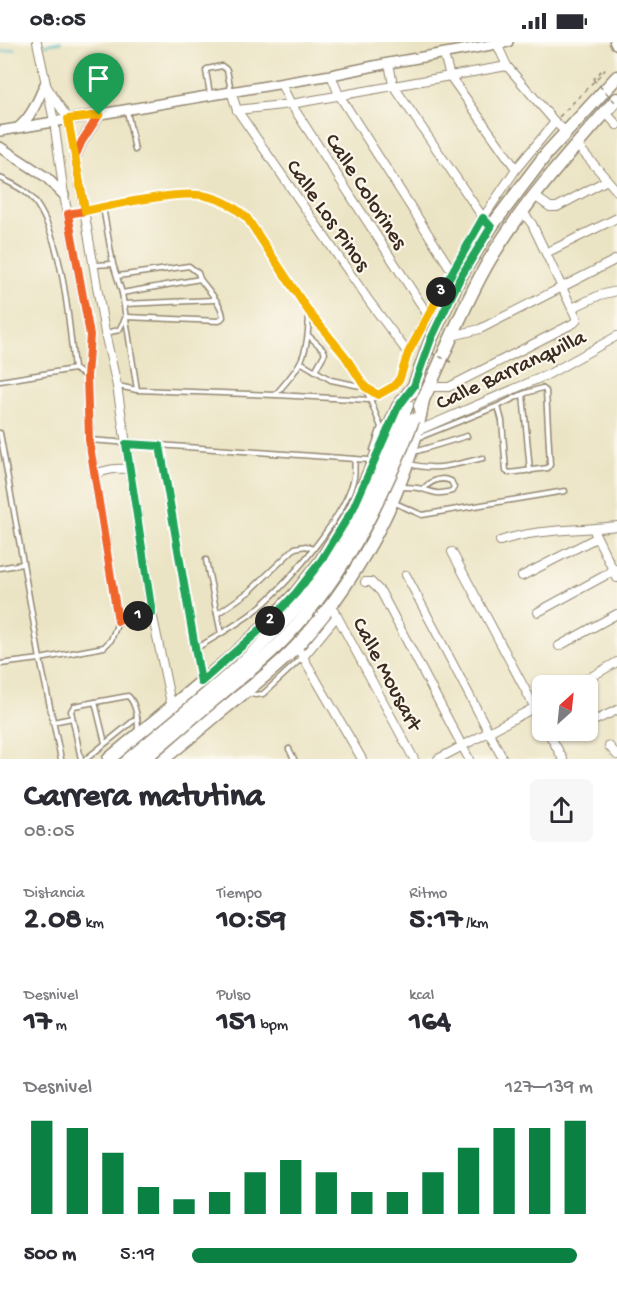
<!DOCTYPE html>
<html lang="es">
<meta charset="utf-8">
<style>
body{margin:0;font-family:"Gochi Hand",sans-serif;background:#f7f7f7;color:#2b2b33;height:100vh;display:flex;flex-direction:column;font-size:22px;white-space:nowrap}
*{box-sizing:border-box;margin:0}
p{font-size:20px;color:#7c7c81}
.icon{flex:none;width:33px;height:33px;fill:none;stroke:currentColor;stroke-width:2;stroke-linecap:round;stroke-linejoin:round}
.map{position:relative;height:717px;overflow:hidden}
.sheet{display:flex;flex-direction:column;background:#fff;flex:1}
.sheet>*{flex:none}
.needle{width:39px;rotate:27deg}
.controls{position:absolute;left:532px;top:633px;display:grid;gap:12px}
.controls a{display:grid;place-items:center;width:66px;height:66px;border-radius:9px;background:#fff;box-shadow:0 2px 4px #0004;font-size:30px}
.pin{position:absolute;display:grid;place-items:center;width:51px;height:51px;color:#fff;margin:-62px -26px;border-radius:50% 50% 50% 0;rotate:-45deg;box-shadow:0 0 6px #0007}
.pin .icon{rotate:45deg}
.km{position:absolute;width:30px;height:30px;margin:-15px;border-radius:50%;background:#222;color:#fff;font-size:16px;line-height:30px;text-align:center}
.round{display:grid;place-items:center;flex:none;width:63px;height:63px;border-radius:9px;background:#f7f7f7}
.overview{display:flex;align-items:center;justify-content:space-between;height:102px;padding:0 24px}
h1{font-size:33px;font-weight:800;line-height:45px}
.stats{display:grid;grid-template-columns:repeat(3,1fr);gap:9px;height:102px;padding:6px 24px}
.stats div{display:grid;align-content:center}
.stats b{font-size:30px;font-weight:800}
.stats small{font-size:16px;font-weight:400}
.stats p{font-size:16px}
.chart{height:168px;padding:12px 24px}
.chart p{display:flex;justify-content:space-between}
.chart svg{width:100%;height:108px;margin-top:6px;stroke:#0b8043;stroke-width:6}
ul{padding:0 24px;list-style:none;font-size:20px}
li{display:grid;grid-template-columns:96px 72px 1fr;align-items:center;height:45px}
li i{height:15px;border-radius:8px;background:#0b8043}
.status{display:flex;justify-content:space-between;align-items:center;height:42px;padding:0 30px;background:#fff;direction:ltr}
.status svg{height:16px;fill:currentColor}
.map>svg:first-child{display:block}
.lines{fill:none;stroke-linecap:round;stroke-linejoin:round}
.stream{stroke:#43b3bb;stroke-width:2}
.service-casing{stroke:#938771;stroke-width:7}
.minor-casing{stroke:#938771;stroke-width:10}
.tertiary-casing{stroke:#938771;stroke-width:12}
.primary-casing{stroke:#938771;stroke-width:15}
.path{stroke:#938771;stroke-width:1.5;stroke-dasharray:4.5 4.5;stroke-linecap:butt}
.service{stroke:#fff;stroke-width:4}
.minor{stroke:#fff;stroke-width:8}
.tertiary{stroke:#fff;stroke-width:9}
.primary{stroke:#fff;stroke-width:12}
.primary-bridge-casing{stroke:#938771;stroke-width:15;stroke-linecap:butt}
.path-bridge{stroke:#938771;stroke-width:1.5;stroke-dasharray:4.5 4.5;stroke-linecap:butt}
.primary-bridge{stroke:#fff;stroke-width:12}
.split-1-casing{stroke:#fff;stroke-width:12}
.split-2-casing{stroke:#fff;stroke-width:12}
.split-3-casing{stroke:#fff;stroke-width:12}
.split-4-casing{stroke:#fff;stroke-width:12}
.split-1{stroke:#f0652b;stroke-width:8}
.split-2{stroke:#22a559;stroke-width:8}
.split-3{stroke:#22a559;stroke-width:8}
.split-4{stroke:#f5b400;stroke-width:8}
.labels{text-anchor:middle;stroke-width:4.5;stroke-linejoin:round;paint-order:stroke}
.street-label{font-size:22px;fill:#3b2a1e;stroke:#fbf7ec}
</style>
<div class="status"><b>08:05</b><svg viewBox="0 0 49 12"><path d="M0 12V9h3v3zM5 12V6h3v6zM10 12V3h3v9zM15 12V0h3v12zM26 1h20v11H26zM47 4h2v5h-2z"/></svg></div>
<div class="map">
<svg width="617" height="717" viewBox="0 0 617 717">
<rect width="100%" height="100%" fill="#fbf7ec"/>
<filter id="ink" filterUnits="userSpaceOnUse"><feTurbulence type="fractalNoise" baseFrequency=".0167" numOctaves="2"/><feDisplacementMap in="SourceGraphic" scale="12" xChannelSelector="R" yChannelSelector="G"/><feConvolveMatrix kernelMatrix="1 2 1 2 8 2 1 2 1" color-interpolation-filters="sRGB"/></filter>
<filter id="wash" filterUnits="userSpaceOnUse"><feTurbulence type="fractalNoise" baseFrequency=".008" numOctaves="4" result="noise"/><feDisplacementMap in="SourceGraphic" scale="24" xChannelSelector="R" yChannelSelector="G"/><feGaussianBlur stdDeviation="1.35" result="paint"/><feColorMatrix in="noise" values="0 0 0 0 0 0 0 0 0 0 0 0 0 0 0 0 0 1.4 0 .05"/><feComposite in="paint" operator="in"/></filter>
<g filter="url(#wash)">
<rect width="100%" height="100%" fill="#ebe4c4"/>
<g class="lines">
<g class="stream">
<polyline points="45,3 61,0"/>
<polyline points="0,10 16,7"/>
</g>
</g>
</g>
<g filter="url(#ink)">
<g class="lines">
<defs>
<g id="service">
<polyline points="210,52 206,29 207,27 222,24 227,28 231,49"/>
<polyline points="127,69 135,108"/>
<path d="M0,136C11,141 24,147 32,156C63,193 69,279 74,327"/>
<polyline points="103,165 113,222 122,251 137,348"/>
<path d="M69,172C98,166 127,161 156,157C171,154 187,151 202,153C220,155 234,165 247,176L309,270L344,314L365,345L381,385L373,408"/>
<polyline points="95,223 112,222"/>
<polyline points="118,234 189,224 198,231 200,237"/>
<polyline points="124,262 214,258"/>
<path d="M106,291L119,288L126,275L219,279L223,275C222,262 208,248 200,237L122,251"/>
<polyline points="309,294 323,307 325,311 315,329"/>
<path d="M302,321L331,338L365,345L378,353C398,341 402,334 408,312"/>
<polyline points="0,339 74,327 86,334"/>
<path d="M118,344L137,348L275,353C303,322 308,313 309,271"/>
<polyline points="523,352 530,429"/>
<polyline points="276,353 370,358 378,353"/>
<polyline points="0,391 40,617 61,717"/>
<polyline points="418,396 498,364 523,352 542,346 546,349 550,423 548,426 509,431 506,429 502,379 498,364"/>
<polyline points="89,398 369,418"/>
<polyline points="160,404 200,636"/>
<polyline points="414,410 467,394"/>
<path d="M410,422C436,430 457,422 483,416"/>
<path d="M401,445C408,445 416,445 422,447C438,451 434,453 452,449L454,445L451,439C440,434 431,439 423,447"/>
<polyline points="395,461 422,473 565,449"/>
<polyline points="206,518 221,592"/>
<polyline points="0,526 22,522"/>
<polyline points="217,572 250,549 295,506 306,504 313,507"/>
<path d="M195,607C214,596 233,585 251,572C284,547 344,477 354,436C355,430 354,423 355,417"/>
<polyline points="0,622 40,617 104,605 111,598 118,580"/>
<polyline points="248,651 255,653 263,652 303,615"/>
<polyline points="95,660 105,701"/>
<polyline points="53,680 72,676"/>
<polyline points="289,707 294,717"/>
<path d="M81,717L71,669L74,664L128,654C136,661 138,678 138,688"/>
<polyline points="86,717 137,676"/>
</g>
<g id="minor">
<polyline points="37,0 54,79 64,153 90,293 87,335 89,398 118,580 152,571"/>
<polyline points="497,2 507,24 555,80"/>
<polyline points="444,13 450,34 516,127"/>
<polyline points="389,21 393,43 484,177"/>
<polyline points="331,33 339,53 452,229"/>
<polyline points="45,42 68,77 75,115 105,291 117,344 152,571 172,666"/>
<polyline points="281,42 291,62 428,273"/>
<polyline points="231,49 237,68 369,259 408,311 483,176 516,127 555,80 566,90"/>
<polyline points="237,68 291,62 507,24"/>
<polyline points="605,70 617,83"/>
<polyline points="576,102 617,149"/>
<polyline points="533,153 550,165 557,165 607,138"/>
<polyline points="546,211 617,176"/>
<polyline points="572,266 600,253 617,249"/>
<polyline points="452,294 480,287 617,217"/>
<polyline points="428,345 449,345 574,281 577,277 532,182 522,169"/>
<polyline points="417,389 549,332 617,294"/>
<path d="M94,433C106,427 116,426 130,427"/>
<polyline points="595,491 617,536"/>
<path d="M500,499C538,486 578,489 617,484"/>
<polyline points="452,510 543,681"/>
<polyline points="406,533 503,717"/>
<polyline points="522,534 596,496"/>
<polyline points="365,540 371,540 381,550 469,717"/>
<polyline points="330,563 337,574 414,717"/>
<polyline points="538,570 617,527"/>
<polyline points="296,603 362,717"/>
<polyline points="559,604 617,572"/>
<polyline points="304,614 337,574"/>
<polyline points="575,644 617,620"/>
<polyline points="589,668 596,678 617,668"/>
<polyline points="547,688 563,717"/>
<polyline points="609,704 617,713"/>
<polyline points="438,717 543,661"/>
</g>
<g id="tertiary">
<path d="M19,85C32,74 38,58 45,42"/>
<polyline points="0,89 331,33 389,21 508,0"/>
<polyline points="0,105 46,135 64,153"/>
<polyline points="75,115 82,99 99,73"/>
</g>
<g id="primary">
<polyline points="616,0 617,1"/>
<polyline points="412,350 431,297 460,235 491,185 547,111 617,35"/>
<path d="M420,364C444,315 462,265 489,219C525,159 571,109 617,57"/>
<polyline points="109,717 230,616 264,585 296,551 321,519 353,467 398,365 414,344"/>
<path d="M163,717C185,700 205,682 226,665C247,648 270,631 289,612C353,547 409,448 423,357"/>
</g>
</defs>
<use href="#service" class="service-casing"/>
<use href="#minor" class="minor-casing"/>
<use href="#tertiary" class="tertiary-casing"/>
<use href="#primary" class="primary-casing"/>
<polyline class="path" points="559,75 605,28 604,26 593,37"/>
<use href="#service" class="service"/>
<use href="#minor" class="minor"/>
<use href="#tertiary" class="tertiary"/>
<use href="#primary" class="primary"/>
<defs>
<g id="primary-bridge">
<path d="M129,717C208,651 290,589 345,501C372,458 389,410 407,363"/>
<path d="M144,717C170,695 195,673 221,652C243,633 267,616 287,594C345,532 382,457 413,378"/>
</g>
</defs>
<use href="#primary-bridge" class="primary-bridge-casing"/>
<g class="path-bridge">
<polyline points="593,37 617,62"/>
<polyline points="415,303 451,320"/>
</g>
<use href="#primary-bridge" class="primary-bridge"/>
</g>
</g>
<g class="lines" filter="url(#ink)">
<defs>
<polyline id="split-1" points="99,73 82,99 75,115 85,169 68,172 90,293 87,335 89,398 118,579 138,574"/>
<polyline id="split-2" points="138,574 152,571 126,402 160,404 201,640 270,579"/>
<polyline id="split-3" points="270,579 296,551 321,519 353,467 398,365 414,344 431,297 460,236 491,185 483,176 441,250"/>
<path id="split-4" d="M99,73L68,77L85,169C111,163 182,148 206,154C223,157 235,165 247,176L309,270L345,314L365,345L378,353L394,344L400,336L408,311L441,250"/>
</defs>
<use href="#split-1" class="split-1-casing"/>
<use href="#split-2" class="split-2-casing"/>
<use href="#split-3" class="split-3-casing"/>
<use href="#split-4" class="split-4-casing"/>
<use href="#split-1" class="split-1"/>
<use href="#split-2" class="split-2"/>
<use href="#split-3" class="split-3"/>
<use href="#split-4" class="split-4"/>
</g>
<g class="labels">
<g class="street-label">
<text transform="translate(368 148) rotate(57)" y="8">Calle Colorines</text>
<text transform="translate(330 172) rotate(55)" y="8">Calle Los Pinos</text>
<text transform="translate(510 326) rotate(-25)" y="8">Calle Barranquilla</text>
<text transform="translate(389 631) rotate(62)" y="8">Calle Mousart</text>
</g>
</g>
</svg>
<div class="controls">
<a><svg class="needle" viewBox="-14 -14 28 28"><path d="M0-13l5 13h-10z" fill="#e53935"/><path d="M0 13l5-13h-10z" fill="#7c7c81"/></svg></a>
</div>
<div class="pin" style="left:99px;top:73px;background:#1e9e55"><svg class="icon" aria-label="arrive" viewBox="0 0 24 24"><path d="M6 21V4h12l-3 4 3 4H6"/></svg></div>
<b class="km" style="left:138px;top:574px">1</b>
<b class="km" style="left:270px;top:579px">2</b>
<b class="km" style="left:441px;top:250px">3</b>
</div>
<section class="sheet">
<div class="overview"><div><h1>Carrera matutina</h1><p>08:05</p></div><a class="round"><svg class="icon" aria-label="share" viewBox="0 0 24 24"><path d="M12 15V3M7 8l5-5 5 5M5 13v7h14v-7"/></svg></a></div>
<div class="stats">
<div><p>Distancia</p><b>2.08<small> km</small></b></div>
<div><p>Tiempo</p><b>10:59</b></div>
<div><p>Ritmo</p><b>5:17<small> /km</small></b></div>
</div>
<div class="stats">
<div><p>Desnivel</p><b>17<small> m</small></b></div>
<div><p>Pulso</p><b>151<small> bpm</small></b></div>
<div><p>kcal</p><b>164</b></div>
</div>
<div class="chart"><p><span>Desnivel</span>127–139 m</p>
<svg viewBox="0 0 160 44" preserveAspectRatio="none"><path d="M5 44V6M15 44V9M25 44V19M35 44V33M45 44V38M55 44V35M65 44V27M75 44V22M85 44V27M95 44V35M105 44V35M115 44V27M125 44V17M135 44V9M145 44V9M155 44V6"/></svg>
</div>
<ul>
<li><b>500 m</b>5:19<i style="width:96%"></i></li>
</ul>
</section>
